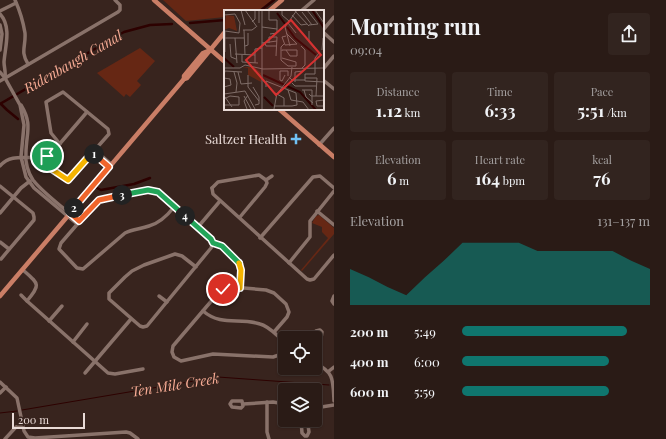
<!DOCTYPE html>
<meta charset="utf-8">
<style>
body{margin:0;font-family:"Playfair Display",serif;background:#32241f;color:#f1f3f6;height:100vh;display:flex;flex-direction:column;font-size:15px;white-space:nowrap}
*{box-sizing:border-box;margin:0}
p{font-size:13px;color:#a5a1a1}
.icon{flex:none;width:22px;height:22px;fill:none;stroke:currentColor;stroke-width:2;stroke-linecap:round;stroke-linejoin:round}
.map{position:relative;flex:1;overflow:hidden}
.side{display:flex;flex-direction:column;background:#2a1b16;width:332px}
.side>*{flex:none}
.tools{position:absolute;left:278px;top:331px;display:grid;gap:8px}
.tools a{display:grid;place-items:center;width:44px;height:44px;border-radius:4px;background:#2a1b16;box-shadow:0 1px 3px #0004,0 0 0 1px #463935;font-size:20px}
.scale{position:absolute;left:12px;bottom:10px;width:73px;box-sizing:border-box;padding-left:4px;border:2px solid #e9dbd7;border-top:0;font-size:11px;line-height:14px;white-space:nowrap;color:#e9dbd7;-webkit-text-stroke:3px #38241e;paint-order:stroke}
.pin{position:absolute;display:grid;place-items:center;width:34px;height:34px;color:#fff;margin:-17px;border:2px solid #fff;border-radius:50%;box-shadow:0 1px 4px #0007}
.km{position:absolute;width:20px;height:20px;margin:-10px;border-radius:50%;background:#222;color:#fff;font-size:11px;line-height:20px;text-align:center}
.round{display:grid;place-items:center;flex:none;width:42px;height:42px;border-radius:4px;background:#32241f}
.overview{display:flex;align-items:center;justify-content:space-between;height:68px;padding:0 16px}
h1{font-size:22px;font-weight:700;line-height:30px}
.figures{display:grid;grid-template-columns:repeat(3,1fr);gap:6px;height:68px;padding:4px 16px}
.figures div{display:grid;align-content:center;border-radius:4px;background:#32241f;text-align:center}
.figures b{font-size:17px;font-weight:700}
.figures small{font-size:11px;font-weight:400}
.figures p{font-size:11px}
.chart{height:112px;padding:8px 16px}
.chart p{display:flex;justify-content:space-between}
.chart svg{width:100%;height:72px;margin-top:4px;fill:#0f766e;opacity:.7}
ul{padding:0 16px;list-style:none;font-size:13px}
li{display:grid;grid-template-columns:64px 48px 1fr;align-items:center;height:30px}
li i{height:10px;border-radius:5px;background:#0f766e}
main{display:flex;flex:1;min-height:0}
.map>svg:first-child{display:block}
.green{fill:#662714}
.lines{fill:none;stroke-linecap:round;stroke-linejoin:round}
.stream{stroke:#2d0100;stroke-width:1}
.canal{stroke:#2d0100;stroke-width:2.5}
.minor{stroke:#89726a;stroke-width:3.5}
.major{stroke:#ca7e66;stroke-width:4.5}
.split-1-casing{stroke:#fff;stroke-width:8}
.split-2-casing{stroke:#fff;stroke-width:8}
.split-3-casing{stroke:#fff;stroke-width:8}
.split-4-casing{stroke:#fff;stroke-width:8}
.split-5-casing{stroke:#fff;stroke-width:8}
.split-6-casing{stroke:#fff;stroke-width:8}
.split-1{stroke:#f5b400;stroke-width:5}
.split-2{stroke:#f0652b;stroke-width:5}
.split-3{stroke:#f0652b;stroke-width:5}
.split-4{stroke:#22a559;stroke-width:5}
.split-5{stroke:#22a559;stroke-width:5}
.split-6{stroke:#f5b400;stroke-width:5}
.poi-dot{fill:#70c1f4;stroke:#38241e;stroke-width:1.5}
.labels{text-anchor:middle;stroke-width:3;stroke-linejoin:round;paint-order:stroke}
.poi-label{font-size:13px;fill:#e9dbd7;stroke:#38241e;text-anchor:end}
.water-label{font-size:14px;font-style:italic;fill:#f8ac95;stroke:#38241e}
.inset-river{fill:none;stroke:#2d0100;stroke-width:2}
.inset-road{fill:none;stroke:#7f6d68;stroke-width:1}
.view{fill:#d73131;fill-opacity:0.15;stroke:#d73131;stroke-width:2}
.inset-edge{fill:none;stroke:#e9dbd7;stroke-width:2}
</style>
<main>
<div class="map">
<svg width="334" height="439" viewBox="0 0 334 439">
<rect width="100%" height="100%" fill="#38241e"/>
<g class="green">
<polygon points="163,0 272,0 258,11 225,11 225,17 186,21"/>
<polygon points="140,48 155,61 137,81 141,85 130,97 126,94 124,97 97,73"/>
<polygon points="319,215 334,228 334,234 302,271 301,270 328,238 322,232 322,227 312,223 316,216"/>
</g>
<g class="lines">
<g class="stream">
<polyline points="22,410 218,377 329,385"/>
<polyline points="0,413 17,411"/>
</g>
<g class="canal">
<polyline points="260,11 274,0"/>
<polyline points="190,23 225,20"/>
<polyline points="0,104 124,32 150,25 172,24"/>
<polyline points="1,104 7,110 18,119"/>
<polyline points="97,188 101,190 134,184 150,178"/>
</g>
<g class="minor">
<path d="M15,0C20,11 23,21 25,33C26,47 20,51 28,64"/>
<polyline points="0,11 16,3"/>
<polyline points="301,11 314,0"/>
<path d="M0,14C12,27 5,47 4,62C4,67 6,72 5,78"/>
<polyline points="0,25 2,34 0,50"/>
<polyline points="323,30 334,17"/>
<polyline points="323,32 334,42"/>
<polyline points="323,69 334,56"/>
<polyline points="0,72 5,78 20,105 24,125 21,157 26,177 34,188 77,224"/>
<polyline points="323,80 334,89"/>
<polyline points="0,81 118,12 120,10 120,5 115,0"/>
<path d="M21,105C33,125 26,133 26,153C25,162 28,173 33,180C43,193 66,210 79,221"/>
<polyline points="319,145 334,128"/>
<polyline points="95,150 111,164"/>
<polyline points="93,153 109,167"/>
<polyline points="47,156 53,170 68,180 109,134 108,129 63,92 46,102 51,133 60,144"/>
<path d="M0,166C13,150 35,163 51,154L87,112"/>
<polyline points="266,180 272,176"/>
<polyline points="0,186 33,213 34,217 34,220 1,259"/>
<polyline points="212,188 213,194 307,279 310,280 314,279 334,255"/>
<polyline points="212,188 218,182 259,175 266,180"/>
<path d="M174,207C167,216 160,223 149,226C141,229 133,229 125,233L83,269L77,268L59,249L61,243L93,206L99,200L148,190L154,191L161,194L174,207L211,239L213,243"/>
<polyline points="317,211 334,225"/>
<polyline points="0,213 21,188 30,181"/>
<polyline points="240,217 265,187 267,183 266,180"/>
<polyline points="198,227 220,201"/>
<polyline points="260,238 313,177 320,176 334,188"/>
<polyline points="0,242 9,249"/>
<polyline points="213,243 222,246 239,262 241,270 240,288"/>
<polyline points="289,263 310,237 310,221 334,191"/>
<polyline points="196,267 182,256 175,254 144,265 132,271 125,277 109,293 109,299 140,326 143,327 147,326 211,248 213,243"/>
<path d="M23,270C39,284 41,284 27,301L108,373L115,374L143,369"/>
<polyline points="21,295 27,301"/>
<polyline points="159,296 167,302"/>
<polyline points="334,296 332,301 334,304"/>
<path d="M203,311C222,327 239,317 260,324C269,326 277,336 285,342"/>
<polyline points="49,321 62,306"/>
<polyline points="274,332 287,317 289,312 286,304 274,293 266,290 232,287 223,289 219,292 173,346 172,352 174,357 181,361 213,354 273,357 279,355 285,349"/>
<path d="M312,338L316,331L320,330L322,332C322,336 319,342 315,343"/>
<polyline points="73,342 87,324"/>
<path d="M315,363C334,372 333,380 334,401"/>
<polyline points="329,371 334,367"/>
<polyline points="85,373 131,319"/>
<polyline points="0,382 17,398 24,431 28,437 35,438 126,432 130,433 138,439"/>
<polyline points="0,393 6,387"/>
<polygon points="232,401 242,401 243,406 241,408 232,407 230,404"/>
<polyline points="267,402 267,432 269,439"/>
<polyline points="243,404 273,402 285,404"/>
<polyline points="315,408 334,405"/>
<polyline points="301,420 302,433 305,436 307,436 309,432 308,425 305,423 301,424"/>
<polyline points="5,439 16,427 23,426"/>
</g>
<g class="major">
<polyline points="154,0 225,62"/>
<polyline points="269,11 282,0"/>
<polyline points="184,79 184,76 203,53 208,51"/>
<polyline points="279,109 334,157"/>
<polyline points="0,296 184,79 187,78 225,32"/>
</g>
</g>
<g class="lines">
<defs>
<polyline id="split-1" points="47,156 53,170 68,180 92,153 94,154"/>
<polyline id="split-2" points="74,208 109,167 94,154"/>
<polyline id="split-3" points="74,208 70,213 79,221 99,200 122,195"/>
<polyline id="split-4" points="122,195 148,190 158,192 185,216"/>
<polyline id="split-5" points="185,216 211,239 213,243 222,246 239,263"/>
<polyline id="split-6" points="223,289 229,287 240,288 241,270 239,263"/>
</defs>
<use href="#split-1" class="split-1-casing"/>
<use href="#split-2" class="split-2-casing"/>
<use href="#split-3" class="split-3-casing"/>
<use href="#split-4" class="split-4-casing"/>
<use href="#split-5" class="split-5-casing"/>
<use href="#split-6" class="split-6-casing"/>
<use href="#split-1" class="split-1"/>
<use href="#split-2" class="split-2"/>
<use href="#split-3" class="split-3"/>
<use href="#split-4" class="split-4"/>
<use href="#split-5" class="split-5"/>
<use href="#split-6" class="split-6"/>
</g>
<path class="poi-dot" d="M294 133h4v4h4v4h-4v4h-4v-4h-4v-4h4z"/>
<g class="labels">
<g class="poi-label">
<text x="287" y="144">Saltzer Health</text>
</g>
<g class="water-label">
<text transform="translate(73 62) rotate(-30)" y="5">Ridenbaugh Canal</text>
<text transform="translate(175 385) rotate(-9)" y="5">Ten Mile Creek</text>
</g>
</g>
<g transform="translate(224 10)">
<rect width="100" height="100" fill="#38241e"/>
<path d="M2,5L10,6L13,21L5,18L0,20ZM18,57H30L37,63V72L24,65V58Z" fill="#662714"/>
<path class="inset-river" d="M88,0L100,18M53,3L61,14M63,17L71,28L92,45M0,48L10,57M39,65L76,82L92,100M40,87L49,96"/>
<path class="inset-road" d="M17,0L21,15M21,0H49M21,0L33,17M45,0V10H53V23L46,24M58,0V5L65,11M70,0L85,16M83,0L94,14L85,15M91,0L100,13M78,2L88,15M0,5L11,4L16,13L15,23L1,21V42M68,5L77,15L83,14M28,12L31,9V0M35,13V0M64,13L72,23M38,17L53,19M19,20H28L32,17M20,20L21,45M85,21V32L95,43L91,48V64H81V71L100,72M62,23L73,34M62,26L58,27L61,35L73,34M1,28H20M11,28L13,53M38,33L53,31M41,33L42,36H53M45,33V27H53L52,46M6,34L7,47L12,49M21,36L24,35V23M66,36L61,17L73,0M77,36L81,40V55L78,58M98,40L99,28M58,41V40H73V46H66L62,40M11,44L31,45M18,45V52L34,53M58,48L72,52V56H64L58,51L57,50V37L60,34M31,53V39L38,38M0,58H16L21,55L39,59L100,58M10,62L13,73L12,82M14,62L17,74L28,73M0,65L1,61L18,62M24,65V77L35,91M61,65L58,71L56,70V61H64V66M65,67L68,70H81M0,68L6,69L7,75L0,77M81,68H93L92,86M71,72V62L79,61M68,73L71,76H92M29,77L35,87V94L31,95M42,77V71L72,83L73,95L68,96M64,80L67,90L79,92L85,100M78,80H88V95M80,80L82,87L89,93M51,83L60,88V96M0,84L21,81L31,99M53,84L67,66L68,57M85,84L87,86H100M20,86L27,99M1,87L8,97M0,89L6,86L15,87V95H0M100,90L92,91L93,96H100M50,96H68M23,99L20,91L24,85M50,99L53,83M5,100H56M38,100V0"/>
<path class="view" d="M67,10L97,45L52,85L22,50Z"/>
<rect width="100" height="100" class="inset-edge"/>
</g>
</svg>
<div class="tools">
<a><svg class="icon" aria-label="locate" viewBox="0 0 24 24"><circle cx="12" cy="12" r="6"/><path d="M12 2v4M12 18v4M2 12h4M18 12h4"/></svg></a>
<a><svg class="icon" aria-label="layers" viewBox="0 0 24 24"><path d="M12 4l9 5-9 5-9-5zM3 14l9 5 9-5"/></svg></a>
</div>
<div class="scale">200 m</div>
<div class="pin" style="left:47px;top:156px;background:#1e9e55"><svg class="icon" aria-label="arrive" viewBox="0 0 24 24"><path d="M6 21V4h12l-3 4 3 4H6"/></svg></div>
<div class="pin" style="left:223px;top:289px;background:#d93025"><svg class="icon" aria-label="check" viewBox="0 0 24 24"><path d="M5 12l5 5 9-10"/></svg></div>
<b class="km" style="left:94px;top:154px">1</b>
<b class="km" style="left:74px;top:208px">2</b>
<b class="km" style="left:122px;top:195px">3</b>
<b class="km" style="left:185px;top:216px">4</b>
</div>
<section class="side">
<div class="overview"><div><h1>Morning run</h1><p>09:04</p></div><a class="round"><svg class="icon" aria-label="share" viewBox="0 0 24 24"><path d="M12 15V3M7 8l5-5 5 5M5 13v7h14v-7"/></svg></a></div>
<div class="figures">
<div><p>Distance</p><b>1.12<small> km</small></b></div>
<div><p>Time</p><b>6:33</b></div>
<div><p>Pace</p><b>5:51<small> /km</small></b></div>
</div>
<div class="figures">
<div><p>Elevation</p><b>6<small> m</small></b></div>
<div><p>Heart rate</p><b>164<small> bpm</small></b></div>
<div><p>kcal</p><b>76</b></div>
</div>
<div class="chart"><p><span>Elevation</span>131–137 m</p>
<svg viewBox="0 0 160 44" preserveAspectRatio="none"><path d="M0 44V22L10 27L20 33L30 38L40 27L50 17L60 6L70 6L80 6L90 6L100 11L110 11L120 11L130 11L140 11L150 17L160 22V44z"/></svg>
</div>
<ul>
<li><b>200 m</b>5:49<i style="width:88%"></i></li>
<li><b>400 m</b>6:00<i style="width:78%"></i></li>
<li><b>600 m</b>5:59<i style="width:78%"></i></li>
</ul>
</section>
</main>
